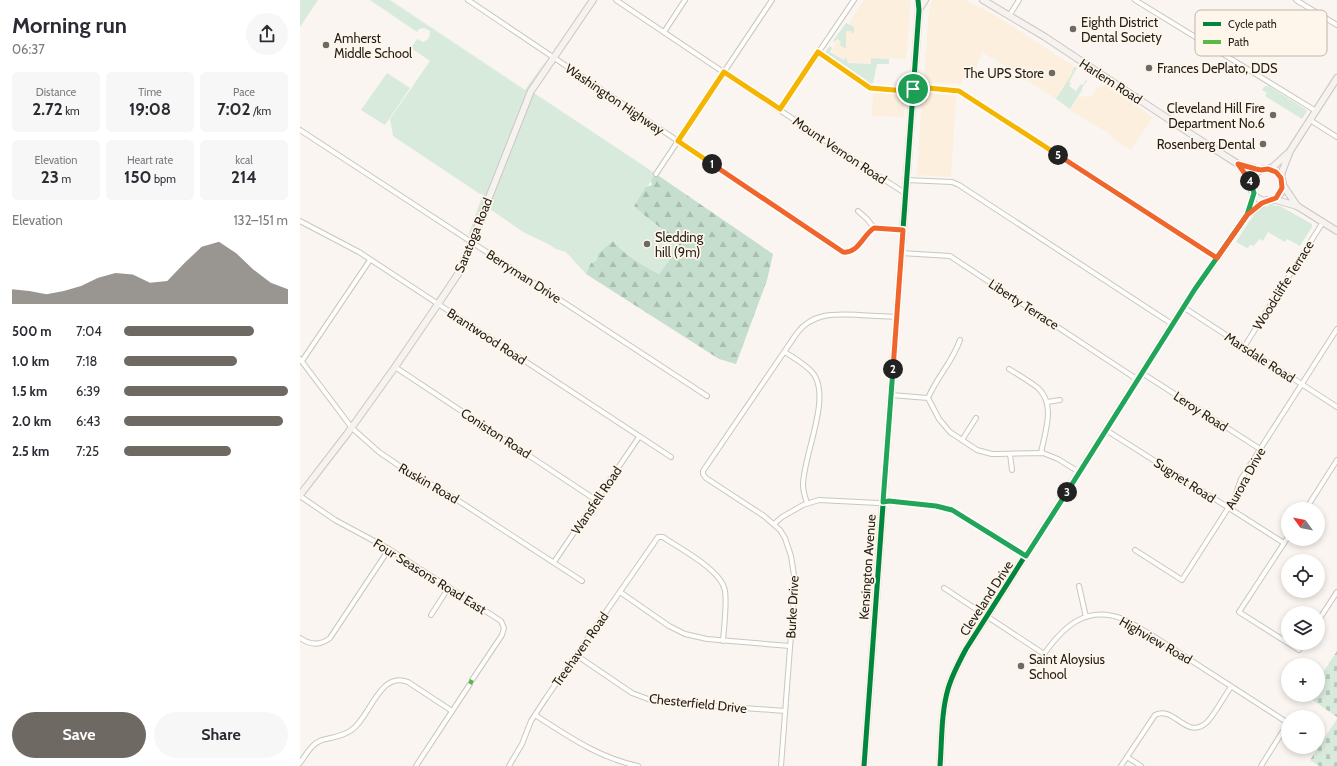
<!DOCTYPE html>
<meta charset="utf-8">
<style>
body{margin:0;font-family:Cabin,sans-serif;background:#f7f7f7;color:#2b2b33;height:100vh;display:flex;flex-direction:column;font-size:15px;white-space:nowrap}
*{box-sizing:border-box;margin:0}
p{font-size:13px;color:#7c7c81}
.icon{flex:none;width:22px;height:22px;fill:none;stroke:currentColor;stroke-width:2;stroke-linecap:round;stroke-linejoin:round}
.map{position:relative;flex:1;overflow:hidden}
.side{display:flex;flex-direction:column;background:#fff;width:300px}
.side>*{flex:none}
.needle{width:26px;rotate:303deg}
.buttons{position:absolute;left:981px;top:502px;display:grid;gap:8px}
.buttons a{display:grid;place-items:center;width:44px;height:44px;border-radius:50%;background:#fff;box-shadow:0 2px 6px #0003;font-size:20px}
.pin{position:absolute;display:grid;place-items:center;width:34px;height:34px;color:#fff;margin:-17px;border:2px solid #fff;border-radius:50%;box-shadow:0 1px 4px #0007}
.km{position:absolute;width:20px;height:20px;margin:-10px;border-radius:50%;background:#222;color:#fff;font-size:11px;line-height:20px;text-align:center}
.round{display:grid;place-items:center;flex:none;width:42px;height:42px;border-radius:21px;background:#f7f7f7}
.head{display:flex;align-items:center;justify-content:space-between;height:68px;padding:0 12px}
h1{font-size:22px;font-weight:800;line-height:30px}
.stats{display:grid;grid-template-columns:repeat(3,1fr);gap:6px;height:68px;padding:4px 12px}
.stats div{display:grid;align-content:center;border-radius:6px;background:#f7f7f7;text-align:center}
.stats b{font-size:17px;font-weight:800}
.stats small{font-size:11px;font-weight:400}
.stats p{font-size:11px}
.chart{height:112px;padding:8px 12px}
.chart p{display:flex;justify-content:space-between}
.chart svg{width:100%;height:72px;margin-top:4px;fill:#6e6963;opacity:.7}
.cta{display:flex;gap:8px;margin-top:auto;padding:8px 12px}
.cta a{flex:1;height:46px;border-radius:24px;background:#6e6963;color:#fff;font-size:16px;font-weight:800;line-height:46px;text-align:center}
.cta a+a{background:#f7f7f7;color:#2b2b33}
ul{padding:0 12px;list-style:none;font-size:13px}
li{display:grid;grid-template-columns:64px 48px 1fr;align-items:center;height:30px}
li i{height:10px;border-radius:5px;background:#6e6963}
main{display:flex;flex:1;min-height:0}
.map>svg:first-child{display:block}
.built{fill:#fcefde}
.green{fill:#d8eadc}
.forest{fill:url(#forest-firs)}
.cemetery{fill:url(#cemetery-stones)}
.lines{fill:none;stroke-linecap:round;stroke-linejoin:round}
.street-casing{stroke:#cbc6c0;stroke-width:6}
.secondary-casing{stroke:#cbc6c0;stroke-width:8}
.street{stroke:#fefefd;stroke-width:4}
.secondary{stroke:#f5f2ef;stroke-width:6}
.quiet{stroke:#58b947;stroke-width:4;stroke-dasharray:8 4;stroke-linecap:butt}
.cycleway-casing{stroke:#fff6eb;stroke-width:8}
.cycleway{stroke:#00873e;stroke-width:5}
.split-1-casing{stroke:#fff;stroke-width:8}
.split-2-casing{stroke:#fff;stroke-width:8}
.split-3-casing{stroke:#fff;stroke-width:8}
.split-4-casing{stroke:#fff;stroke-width:8}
.split-5-casing{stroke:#fff;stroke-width:8}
.split-6-casing{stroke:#fff;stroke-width:8}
.split-1{stroke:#f5b400;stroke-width:5}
.split-2{stroke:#f0652b;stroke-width:5}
.split-3{stroke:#22a559;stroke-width:5}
.split-4{stroke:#22a559;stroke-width:5}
.split-5{stroke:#f0652b;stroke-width:5}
.split-6{stroke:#f5b400;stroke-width:5}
.poi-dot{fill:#6e6963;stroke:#fff6eb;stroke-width:1.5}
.labels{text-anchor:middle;stroke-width:3.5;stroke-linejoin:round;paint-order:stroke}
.poi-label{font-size:13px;fill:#231e17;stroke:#fff6eb;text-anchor:start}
.street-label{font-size:13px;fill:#231e17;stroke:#fff6eb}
.key{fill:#fff6eb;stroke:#bdb5ab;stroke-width:1}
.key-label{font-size:11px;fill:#231e17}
</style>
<main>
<section class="side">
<div class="head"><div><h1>Morning run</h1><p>06:37</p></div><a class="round"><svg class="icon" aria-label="share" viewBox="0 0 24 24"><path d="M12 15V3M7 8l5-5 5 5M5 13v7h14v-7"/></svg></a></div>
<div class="stats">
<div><p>Distance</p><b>2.72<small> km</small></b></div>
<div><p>Time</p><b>19:08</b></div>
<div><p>Pace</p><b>7:02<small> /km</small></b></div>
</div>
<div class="stats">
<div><p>Elevation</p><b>23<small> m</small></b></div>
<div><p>Heart rate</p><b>150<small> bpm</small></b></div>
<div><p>kcal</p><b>214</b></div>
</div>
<div class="chart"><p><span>Elevation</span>132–151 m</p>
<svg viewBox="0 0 160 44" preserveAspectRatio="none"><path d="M0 44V35L10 36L20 38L30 36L40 33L50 28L60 25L70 26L80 31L90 30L100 19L110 9L120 6L130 13L140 23L150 31L160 35V44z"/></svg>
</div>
<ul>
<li><b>500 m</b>7:04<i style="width:79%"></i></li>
<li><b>1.0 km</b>7:18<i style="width:69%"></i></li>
<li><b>1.5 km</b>6:39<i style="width:100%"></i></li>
<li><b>2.0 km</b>6:43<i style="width:97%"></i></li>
<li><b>2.5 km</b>7:25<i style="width:65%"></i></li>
</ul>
<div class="cta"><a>Save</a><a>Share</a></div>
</section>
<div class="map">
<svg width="1037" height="766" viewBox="0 0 1037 766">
<defs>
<pattern id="forest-firs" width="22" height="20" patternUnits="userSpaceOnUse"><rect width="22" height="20" fill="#c6decd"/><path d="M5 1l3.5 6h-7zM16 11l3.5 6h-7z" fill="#aabeaf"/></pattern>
<pattern id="cemetery-stones" width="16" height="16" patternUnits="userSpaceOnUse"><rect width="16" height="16" fill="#d8eadc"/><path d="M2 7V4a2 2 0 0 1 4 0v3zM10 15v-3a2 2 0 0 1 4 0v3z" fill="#b9c8bc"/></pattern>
</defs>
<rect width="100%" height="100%" fill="#faf5f0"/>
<g class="built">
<polygon points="564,0 611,0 606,59 571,58 572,64 548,62 531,51"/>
<polygon points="632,0 666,0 698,17 775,67 772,71 773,72 756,99 694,59 701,47 693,59 682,52 672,80 663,78 661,84 626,82 624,79 629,9"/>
<polygon points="804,85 853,117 831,150 811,137 811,135 770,110 779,96 791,97 798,87"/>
<polygon points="573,93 605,95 604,117 572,116"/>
<polygon points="624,93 656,96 651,177 617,175 622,95"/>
</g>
<g class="green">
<polygon points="0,0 18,0 0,27"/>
<path d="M70,0H90L225,90L247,59L226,93L171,233L169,235V233L183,194H180L93,136L90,119L130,61L111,48L117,39L123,42C128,40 130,38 130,31L124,28L119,29L117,32Z"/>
<polygon points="546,23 554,27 554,33 552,33 552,31 546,31 546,49 540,45 541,41 537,39 535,42 533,41"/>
<polygon points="530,46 532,48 530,52 544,60 546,57 548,63 571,64 571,58 589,59 589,64 577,64 573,83 571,83 525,52"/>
<polygon points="775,67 777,68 769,82 771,83 769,86 776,91 781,84 783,85 786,80 787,81 782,88 782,90 770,109 756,99 773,72 772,71"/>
<polygon points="87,73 110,88 85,125 61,110"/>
<polygon points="965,86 969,86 1005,109 1007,111 1002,119 965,96 967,93 962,90"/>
<path d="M234,93L356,174L334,206C347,219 363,230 378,242L373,255L359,274C342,265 326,256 313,241L297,260L292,262L286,274L266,252L256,249L248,244L223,232L190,209L177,241L176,240Z"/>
<path d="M970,205L980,206L1012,224V227L1000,246L987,239L985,242L968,232L963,241L959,239L954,246L950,245L948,248H947L936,242C945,229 954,209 970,205Z"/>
</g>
<path class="forest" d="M356,174L473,254L467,280L436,364L419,359L286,274L291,263L297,260L298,254L313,241C326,256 342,265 359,274L373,255L378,242C363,229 347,219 334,206L346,187L352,185L351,180Z"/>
<g class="cemetery">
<polygon points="1037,651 1037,717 1007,696 1008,695 1018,695 1018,680"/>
<polygon points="1037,719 1037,766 1019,766 1010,760"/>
</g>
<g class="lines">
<defs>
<g id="street">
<polyline points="168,0 540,250 547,252 551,251 574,228 603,230"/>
<polyline points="316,0 569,170 605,193"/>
<polyline points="835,0 1016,111"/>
<polyline points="996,0 1037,25"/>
<polyline points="709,16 719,0"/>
<polyline points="364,32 385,0"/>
<polyline points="518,52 572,88 606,91 618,87 659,91 917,258"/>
<polyline points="480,109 554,0"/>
<polyline points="1010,120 1037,137"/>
<polyline points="0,130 407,396"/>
<polyline points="356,174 472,0"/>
<polyline points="606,180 652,182 659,185 872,324"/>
<polyline points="558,211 567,219 574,228"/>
<polyline points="0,221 59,252 371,457"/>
<polyline points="601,253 650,256 838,380"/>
<polyline points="883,307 1037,407"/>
<polyline points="944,347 1023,222"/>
<path d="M485,352C494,358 505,364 512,372C533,396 503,455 503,485C503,491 505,497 507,503"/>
<polyline points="0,359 52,428 79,452 98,465 148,494 282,581"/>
<polyline points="2,361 70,260"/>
<polyline points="95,367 296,500"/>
<path d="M709,369C719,375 729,381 738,388C756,405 745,431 741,453"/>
<polyline points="842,373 960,449"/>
<polyline points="591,395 628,398"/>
<polyline points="628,398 639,419 650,432 677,450 692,454 698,454 743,453 758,459 779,472"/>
<path d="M628,398C637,377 653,361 660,340"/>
<polyline points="747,402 760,400"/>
<polyline points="806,430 984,543"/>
<polyline points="662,440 676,418"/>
<polyline points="710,454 712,470"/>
<polyline points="0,496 35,520 89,549 201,621 204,628 202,635 172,680"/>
<polyline points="1006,509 1037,460"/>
<polyline points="474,524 482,517 503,505 519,500 578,503 589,501 636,506 655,512 726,557"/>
<polyline points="988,537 939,612 999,650 1004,643"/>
<polyline points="835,550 882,580 934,499 941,479 1037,329"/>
<polyline points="254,562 339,437"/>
<polyline points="779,586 786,617"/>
<path d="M644,588L744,654C764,626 786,605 823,619C832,623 841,629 850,634L988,723L961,766"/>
<polyline points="320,592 369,626 385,634 407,639 490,646"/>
<polyline points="131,615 149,587"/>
<polyline points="1018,621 1037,592"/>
<path d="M0,638C10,645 20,646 30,638L89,549"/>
<polyline points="276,655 332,693 348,699 361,702 485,711"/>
<path d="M235,715C268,736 299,758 338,766"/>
<polyline points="827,757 841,766"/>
<path d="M0,763C7,753 13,741 26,739C35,737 42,736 50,731C70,719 79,670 108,682L152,711"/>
<polyline points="116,766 170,684"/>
<path d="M209,766L222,744L231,721L246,698L358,537H363C380,549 422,570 425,591C427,604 424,627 423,641"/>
<path d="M481,766L495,582L491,556L485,538L480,530L464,516L406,478L403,474V471L497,333C513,312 536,314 559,315C572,316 584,316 596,317"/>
<path d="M821,766L855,715C874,705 886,740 906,723C914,716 924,696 931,687"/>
</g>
<g id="secondary">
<polyline points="683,0 745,37 897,138 938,164 961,170"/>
<polyline points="619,10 625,0"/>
<polyline points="938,164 952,184"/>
<polyline points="968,169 973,167 987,154"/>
<circle cx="967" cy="185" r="16"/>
<polyline points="981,178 982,172 990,151 1037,78"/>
<polyline points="983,185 997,206"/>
<polyline points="973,199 997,206 1037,231"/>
<polyline points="947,215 967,200"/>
<polyline points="0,495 47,434 95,367 138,304 160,271 227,101 231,91 293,0"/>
<polyline points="564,766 619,10 618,0"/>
<path d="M640,766C642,741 641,713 648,689C652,675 659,662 666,649L883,307L947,215L954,193"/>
</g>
</defs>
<use href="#street" class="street-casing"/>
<use href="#secondary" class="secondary-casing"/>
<use href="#street" class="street"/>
<use href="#secondary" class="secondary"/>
<polyline class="quiet" points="170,684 172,680"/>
<defs>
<g id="cycleway">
<polyline points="564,766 619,10 618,0"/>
<path d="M640,766C642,741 641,713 648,689C652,675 659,662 666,649L883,307L947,215L954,193"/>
</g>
</defs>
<use href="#cycleway" class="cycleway-casing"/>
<use href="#cycleway" class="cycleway"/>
</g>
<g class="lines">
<defs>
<polyline id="split-1" points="412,164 378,141 424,72 480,109 518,52 570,88 606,91 613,89"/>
<path id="split-2" d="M412,164L543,252C558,254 563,235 574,228L603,230L593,369"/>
<polyline id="split-3" points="593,369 583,502 589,501 636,506 652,510 726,556 767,492"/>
<polyline id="split-4" points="767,492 895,289 947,215 954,193 950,181"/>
<polyline id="split-5" points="758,155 917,258 947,215 962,203 976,198 982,188 981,178 976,172 968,169 961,170 956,169 938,164 950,181"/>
<polyline id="split-6" points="613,89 618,87 659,91 758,155"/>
</defs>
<use href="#split-1" class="split-1-casing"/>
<use href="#split-2" class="split-2-casing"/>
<use href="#split-3" class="split-3-casing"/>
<use href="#split-4" class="split-4-casing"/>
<use href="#split-5" class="split-5-casing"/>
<use href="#split-6" class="split-6-casing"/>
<use href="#split-1" class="split-1"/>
<use href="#split-2" class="split-2"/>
<use href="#split-3" class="split-3"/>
<use href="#split-4" class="split-4"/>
<use href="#split-5" class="split-5"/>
<use href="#split-6" class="split-6"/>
</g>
<g class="poi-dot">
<circle cx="773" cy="29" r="4"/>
<circle cx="26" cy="45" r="4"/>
<circle cx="849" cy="68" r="4"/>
<circle cx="752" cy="73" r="4"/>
<circle cx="973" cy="115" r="4"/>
<circle cx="963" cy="144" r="4"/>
<circle cx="347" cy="244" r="4"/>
<circle cx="721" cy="666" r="4"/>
</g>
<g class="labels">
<g class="poi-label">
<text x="781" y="27">Eighth District<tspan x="781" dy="15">Dental Society</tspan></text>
<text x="34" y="43">Amherst<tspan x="34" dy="15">Middle School</tspan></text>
<text x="857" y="73">Frances DePlato, DDS</text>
<text x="744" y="78" text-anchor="end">The UPS Store</text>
<text x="965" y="113" text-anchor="end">Cleveland Hill Fire<tspan x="965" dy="15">Department No.6</tspan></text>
<text x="955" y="149" text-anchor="end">Rosenberg Dental</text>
<text x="355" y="242">Sledding<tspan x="355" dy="15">hill (9m)</tspan></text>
<text x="729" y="664">Saint Aloysius<tspan x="729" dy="15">School</tspan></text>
</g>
<g class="street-label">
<text transform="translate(811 81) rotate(33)" y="5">Harlem Road</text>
<text transform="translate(315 99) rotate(34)" y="5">Washington Highway</text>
<text transform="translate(540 150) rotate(34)" y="5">Mount Vernon Road</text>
<text transform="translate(173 235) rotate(-68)" y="5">Saratoga Road</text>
<text transform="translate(224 276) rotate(33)" y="5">Berryman Drive</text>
<text transform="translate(983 285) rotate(-58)" y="5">Woodcliffe Terrace</text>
<text transform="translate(724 304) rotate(33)" y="5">Liberty Terrace</text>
<text transform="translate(187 336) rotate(33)" y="5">Brantwood Road</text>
<text transform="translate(960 357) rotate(33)" y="5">Marsdale Road</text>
<text transform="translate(901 411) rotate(33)" y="5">Leroy Road</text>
<text transform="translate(196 433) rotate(33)" y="5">Coniston Road</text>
<text transform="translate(945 478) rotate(-61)" y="5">Aurora Drive</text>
<text transform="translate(885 480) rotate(33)" y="5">Sugnet Road</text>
<text transform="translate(129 483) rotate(30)" y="5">Ruskin Road</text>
<text transform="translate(296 500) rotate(-56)" y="5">Wansfell Road</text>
<text transform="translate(567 567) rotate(-86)" y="5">Kensington Avenue</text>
<text transform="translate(130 576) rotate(32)" y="5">Four Seasons Road East</text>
<text transform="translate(686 598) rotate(-57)" y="5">Cleveland Drive</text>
<text transform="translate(492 607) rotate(-87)" y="5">Burke Drive</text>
<text transform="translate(856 640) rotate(30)" y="5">Highview Road</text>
<text transform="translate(280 649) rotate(-55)" y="5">Treehaven Road</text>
<text transform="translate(398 703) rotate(6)" y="5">Chesterfield Drive</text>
</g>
</g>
<rect x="895" y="10" width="132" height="46" rx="6" class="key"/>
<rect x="903" y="22" width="18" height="4" fill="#00873e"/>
<rect x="903" y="40" width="18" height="4" fill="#58b947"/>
<g class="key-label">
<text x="928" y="28">Cycle path</text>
<text x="928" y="46">Path</text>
</g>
</svg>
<div class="buttons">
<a><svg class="needle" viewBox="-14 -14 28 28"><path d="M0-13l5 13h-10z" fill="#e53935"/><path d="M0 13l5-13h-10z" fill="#7c7c81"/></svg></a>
<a><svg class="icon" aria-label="locate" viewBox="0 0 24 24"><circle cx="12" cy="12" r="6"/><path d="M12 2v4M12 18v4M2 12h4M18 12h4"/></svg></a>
<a><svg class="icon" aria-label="layers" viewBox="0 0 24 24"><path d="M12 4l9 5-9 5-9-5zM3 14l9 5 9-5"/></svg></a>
<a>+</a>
<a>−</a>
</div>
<div class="pin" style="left:613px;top:89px;background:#1e9e55"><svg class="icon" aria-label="arrive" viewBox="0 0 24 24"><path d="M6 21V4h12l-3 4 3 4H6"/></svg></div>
<b class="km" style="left:412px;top:164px">1</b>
<b class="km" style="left:593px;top:369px">2</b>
<b class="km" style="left:767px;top:492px">3</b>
<b class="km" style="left:950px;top:181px">4</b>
<b class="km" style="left:758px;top:155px">5</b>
</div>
</main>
